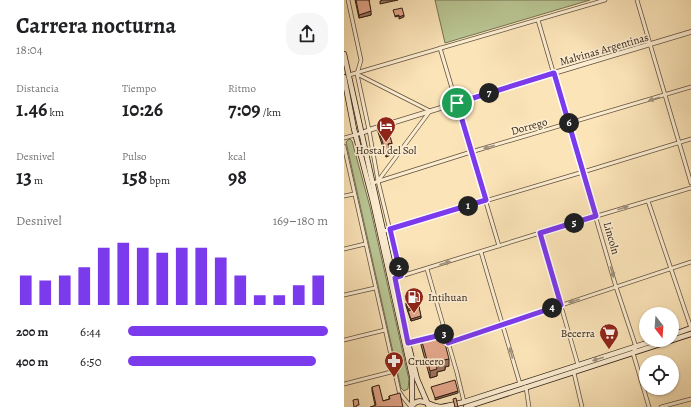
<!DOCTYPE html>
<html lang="es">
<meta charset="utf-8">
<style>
body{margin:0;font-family:Alegreya,serif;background:#f6f6f6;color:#202124;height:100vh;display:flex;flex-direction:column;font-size:15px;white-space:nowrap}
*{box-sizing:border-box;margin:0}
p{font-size:13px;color:#757577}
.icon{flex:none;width:22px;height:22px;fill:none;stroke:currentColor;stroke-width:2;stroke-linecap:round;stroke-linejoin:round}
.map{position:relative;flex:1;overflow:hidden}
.drawer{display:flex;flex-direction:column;background:#fff;width:344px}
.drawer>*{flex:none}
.needle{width:26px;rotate:163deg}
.tools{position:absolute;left:295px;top:307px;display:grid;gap:8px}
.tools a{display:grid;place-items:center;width:40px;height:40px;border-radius:50%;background:#fff;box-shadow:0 1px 3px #0004;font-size:20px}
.pin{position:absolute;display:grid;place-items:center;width:34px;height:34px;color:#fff;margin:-17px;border:2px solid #fff;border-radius:50%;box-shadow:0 1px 4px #0007}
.km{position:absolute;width:20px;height:20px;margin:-10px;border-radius:50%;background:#222;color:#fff;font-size:11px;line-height:20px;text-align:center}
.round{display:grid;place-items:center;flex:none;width:42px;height:42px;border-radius:16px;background:#f6f6f6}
.head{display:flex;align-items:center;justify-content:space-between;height:68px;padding:0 16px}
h1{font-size:22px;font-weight:600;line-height:30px}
.stats{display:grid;grid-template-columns:repeat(3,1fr);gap:6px;height:68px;padding:4px 16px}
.stats div{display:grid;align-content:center}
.stats b{font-size:20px;font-weight:600}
.stats small{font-size:11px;font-weight:400}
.stats p{font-size:11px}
.chart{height:112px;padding:8px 16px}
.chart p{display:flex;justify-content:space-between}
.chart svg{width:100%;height:72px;margin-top:4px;stroke:#7c3aed;stroke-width:6}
ul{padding:0 16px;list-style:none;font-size:13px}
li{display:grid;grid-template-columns:64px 48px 1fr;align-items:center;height:30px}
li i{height:10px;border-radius:5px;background:#7c3aed}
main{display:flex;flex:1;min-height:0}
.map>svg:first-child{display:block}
.green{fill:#b9c593;stroke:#747254}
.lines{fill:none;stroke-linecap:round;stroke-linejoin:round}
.minor-casing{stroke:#62503d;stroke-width:4.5}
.tertiary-casing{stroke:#62503d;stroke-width:5.5}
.secondary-casing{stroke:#2f1f14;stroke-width:6}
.minor{stroke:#fcedd1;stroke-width:3}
.tertiary{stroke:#fcedd1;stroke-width:4}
.secondary{stroke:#fcedd1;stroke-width:4.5}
.wall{fill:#c38f77;stroke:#2f1f14}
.shaded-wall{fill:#9f7461;stroke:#2f1f14}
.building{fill:#e3a68a;stroke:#2f1f14}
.oneway{fill:#a0907c}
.route-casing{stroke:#fff;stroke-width:8}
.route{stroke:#7c3aed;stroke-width:5}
.labels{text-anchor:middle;stroke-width:3.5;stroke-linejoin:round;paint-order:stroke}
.street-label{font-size:11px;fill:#2f1f14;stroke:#fcedd1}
.poi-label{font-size:11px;fill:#2f1f14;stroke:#fcedd1;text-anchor:start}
</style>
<main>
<section class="drawer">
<div class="head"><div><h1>Carrera nocturna</h1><p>18:04</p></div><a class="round"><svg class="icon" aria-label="share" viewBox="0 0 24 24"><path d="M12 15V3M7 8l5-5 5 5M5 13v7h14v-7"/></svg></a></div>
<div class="stats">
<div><p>Distancia</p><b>1.46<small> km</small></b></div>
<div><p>Tiempo</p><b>10:26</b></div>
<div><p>Ritmo</p><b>7:09<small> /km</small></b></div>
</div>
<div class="stats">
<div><p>Desnivel</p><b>13<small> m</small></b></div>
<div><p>Pulso</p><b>158<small> bpm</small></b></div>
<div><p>kcal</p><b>98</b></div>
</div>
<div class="chart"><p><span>Desnivel</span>169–180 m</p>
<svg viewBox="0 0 160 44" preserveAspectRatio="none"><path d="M5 44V26M15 44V29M25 44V26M35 44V21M45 44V9M55 44V6M65 44V9M75 44V12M85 44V9M95 44V9M105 44V15M115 44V26M125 44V38M135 44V38M145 44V32M155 44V26"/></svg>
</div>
<ul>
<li><b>200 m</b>6:44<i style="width:100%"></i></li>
<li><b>400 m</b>6:50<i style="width:94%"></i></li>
</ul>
</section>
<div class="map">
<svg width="347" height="407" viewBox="0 0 347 407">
<rect width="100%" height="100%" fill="#fbe4b8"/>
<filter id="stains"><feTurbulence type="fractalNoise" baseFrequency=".005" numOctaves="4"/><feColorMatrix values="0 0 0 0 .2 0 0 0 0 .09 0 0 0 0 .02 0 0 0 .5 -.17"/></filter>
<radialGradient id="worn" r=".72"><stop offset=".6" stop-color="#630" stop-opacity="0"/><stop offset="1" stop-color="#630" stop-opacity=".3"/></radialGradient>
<g class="green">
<polygon points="91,0 246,0 101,43"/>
<polygon points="6,139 8,141 26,207 63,371 65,379 64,389 60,391 57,388 2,142 4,140"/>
</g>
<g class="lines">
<defs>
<g id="minor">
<polyline points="4,0 17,60 13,74 25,130 34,181 57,276"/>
<polyline points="293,0 347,183"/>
<polyline points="194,20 272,287 292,347 289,353 305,407"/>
<polyline points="96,48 155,246"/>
<polyline points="13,74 86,111 34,181"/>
<polyline points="5,75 261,0"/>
<polyline points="0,138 18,133"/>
<polyline points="0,146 55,391 58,396 67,407"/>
<polyline points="29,183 127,152 347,87"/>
<polyline points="0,196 10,194"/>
<polyline points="304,201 347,328"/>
<polyline points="40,231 239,172 347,139"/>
<polyline points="196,233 234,365"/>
<polyline points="0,249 21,244"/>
<polyline points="137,252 176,384"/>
<polyline points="83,269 113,373 120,402"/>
<polyline points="51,278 196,233 347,188"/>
<polyline points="0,295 31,288"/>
<polyline points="0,340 41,330"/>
<polyline points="64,343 80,339"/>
<polyline points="104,343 347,262"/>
<polyline points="230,373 238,407"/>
<polyline points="0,384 51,371"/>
<polyline points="181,387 182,387 185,407"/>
<polyline points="317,407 347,399"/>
</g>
<polyline id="tertiary" points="18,133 25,130 210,73 347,32"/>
<g id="secondary">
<polyline points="0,54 64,343 73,379 85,407"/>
<polyline points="0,77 10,129 29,202 68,376 68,406"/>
<polyline points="328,335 347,328"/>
<path d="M67,407C76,394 85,407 97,407C105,406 112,404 120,402L312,340"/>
<polyline points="122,407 347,334"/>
</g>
</defs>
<use href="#minor" class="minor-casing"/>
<use href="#tertiary" class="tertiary-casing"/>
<use href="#secondary" class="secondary-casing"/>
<use href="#minor" class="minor"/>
<use href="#tertiary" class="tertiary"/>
<use href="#secondary" class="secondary"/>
</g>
<g class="wall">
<polygon points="11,0 25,0 27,15 15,18"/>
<polygon points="34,128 45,136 48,146 45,147 46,155 42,157 34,132"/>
<polygon points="62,303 75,307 77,318 67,321 62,306"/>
<polygon points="77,338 105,366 101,367 101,370 93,372 93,376 86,378 77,345"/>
<polygon points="28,387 39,401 45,399 45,396 59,407 31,405 28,391"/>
</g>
<g class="shaded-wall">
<polygon points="39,0 54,0 36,4 36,1"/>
<polygon points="27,11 27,15 15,18 15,15"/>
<polygon points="55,15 55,16 51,17 51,16"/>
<polygon points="60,15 60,17 55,19 55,17"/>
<polygon points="45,133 45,136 41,137 41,134"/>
<polygon points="48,143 48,146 44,148 44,144"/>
<polygon points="46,152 46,155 42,157 42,153"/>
<polygon points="75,306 75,309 64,311 64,309"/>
<polygon points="77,316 77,318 67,321 67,319"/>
<polygon points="105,359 105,366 101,367 101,370 93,372 93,376 86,378 86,371 92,365 100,360"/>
<polygon points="114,391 114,393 91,400 91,398"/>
</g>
<g class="building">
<polygon points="12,0 25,0 27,11 15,15"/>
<polygon points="58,8 60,15 55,17 55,15 51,16 49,10"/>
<polygon points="43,126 45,133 41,134 42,137 46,136 48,143 44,144 46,152 42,153 34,128"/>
<polygon points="73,299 75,306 64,309 62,303"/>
<polygon points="75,307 77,316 67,319 64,311"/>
<polygon points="98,332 105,359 100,360 101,363 92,365 93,369 86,371 77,338"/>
<polygon points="111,380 114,391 91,398 87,387"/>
<polygon points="35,385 39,401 46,399 45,396 56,393 59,407 26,407 32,405 28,387"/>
<polygon points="112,398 114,407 111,407 109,399"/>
<polygon points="14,399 15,405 13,405 12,407 10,407 9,400"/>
</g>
<defs><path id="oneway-solid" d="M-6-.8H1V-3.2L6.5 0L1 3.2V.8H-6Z"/></defs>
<g class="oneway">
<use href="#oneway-solid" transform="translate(310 99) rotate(164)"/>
<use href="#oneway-solid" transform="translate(145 147) rotate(164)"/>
<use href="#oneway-solid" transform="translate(279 208) rotate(-17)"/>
<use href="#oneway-solid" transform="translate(101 263) rotate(-18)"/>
<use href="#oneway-solid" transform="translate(268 272) rotate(74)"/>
<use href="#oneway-solid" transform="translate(230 301) rotate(162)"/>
<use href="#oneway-solid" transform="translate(167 353) rotate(-106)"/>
<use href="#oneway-solid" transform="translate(254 359) rotate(162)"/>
</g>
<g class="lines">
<defs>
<polygon id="route" points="210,73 252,216 196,233 217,305 104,343 101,334 64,343 51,278 57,276 46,229 142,200 113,103"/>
</defs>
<use href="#route" class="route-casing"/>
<use href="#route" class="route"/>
</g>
<defs>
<symbol id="hotel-pin" viewBox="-11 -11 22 30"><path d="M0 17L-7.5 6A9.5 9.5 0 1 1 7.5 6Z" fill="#8f2418" stroke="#fcedd1"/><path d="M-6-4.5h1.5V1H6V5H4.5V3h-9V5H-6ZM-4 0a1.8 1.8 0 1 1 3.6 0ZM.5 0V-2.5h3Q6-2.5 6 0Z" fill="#fff"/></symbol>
<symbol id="fuel-pin" viewBox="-11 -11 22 30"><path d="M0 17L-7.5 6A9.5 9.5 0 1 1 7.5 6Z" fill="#8f2418" stroke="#fcedd1"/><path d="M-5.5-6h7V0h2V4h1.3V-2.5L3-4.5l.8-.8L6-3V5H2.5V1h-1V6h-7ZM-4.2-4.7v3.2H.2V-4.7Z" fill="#fff"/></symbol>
<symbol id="supermarket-pin" viewBox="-11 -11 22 30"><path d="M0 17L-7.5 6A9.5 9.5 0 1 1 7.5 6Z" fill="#8f2418" stroke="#fcedd1"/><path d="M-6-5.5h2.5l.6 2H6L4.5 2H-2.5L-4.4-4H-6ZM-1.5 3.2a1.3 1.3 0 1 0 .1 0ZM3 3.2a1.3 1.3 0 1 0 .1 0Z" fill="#fff"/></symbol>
<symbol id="pharmacy-pin" viewBox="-11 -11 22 30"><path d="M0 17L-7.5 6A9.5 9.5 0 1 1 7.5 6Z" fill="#8f2418" stroke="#fcedd1"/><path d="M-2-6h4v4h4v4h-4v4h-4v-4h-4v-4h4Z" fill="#fff"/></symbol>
</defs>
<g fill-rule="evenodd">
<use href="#hotel-pin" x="31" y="115" width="22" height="30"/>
<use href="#fuel-pin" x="59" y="286" width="22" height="30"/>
<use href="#supermarket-pin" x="254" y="322" width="22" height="30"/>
<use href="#pharmacy-pin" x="39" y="350" width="22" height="30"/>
</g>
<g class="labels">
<g class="street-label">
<text transform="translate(260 49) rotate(-16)" y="4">Malvinas Argentinas</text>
<text transform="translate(185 126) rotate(-16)" y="4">Dorrego</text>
<text transform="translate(268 238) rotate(74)" y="4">Lincoln</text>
</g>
<g class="poi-label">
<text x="42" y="154" text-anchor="middle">Hostal del Sol</text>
<text x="84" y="301">Intihuan</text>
<text x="251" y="337" text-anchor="end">Becerra</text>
<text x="64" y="365">Crucero</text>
</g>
</g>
<rect width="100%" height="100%" filter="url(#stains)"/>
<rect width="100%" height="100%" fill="url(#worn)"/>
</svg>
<div class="tools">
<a><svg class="needle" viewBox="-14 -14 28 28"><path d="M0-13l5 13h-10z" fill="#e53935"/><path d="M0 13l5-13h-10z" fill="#757577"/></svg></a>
<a><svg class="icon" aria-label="locate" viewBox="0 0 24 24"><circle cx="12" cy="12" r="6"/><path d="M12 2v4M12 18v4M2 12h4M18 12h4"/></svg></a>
</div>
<div class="pin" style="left:113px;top:103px;background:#1e9e55"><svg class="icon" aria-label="arrive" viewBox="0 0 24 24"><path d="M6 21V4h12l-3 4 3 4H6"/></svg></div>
<b class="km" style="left:124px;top:206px">1</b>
<b class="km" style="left:55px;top:267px">2</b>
<b class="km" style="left:100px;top:334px">3</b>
<b class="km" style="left:208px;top:308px">4</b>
<b class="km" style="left:230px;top:223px">5</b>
<b class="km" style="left:225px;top:123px">6</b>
<b class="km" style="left:145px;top:93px">7</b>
</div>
</main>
